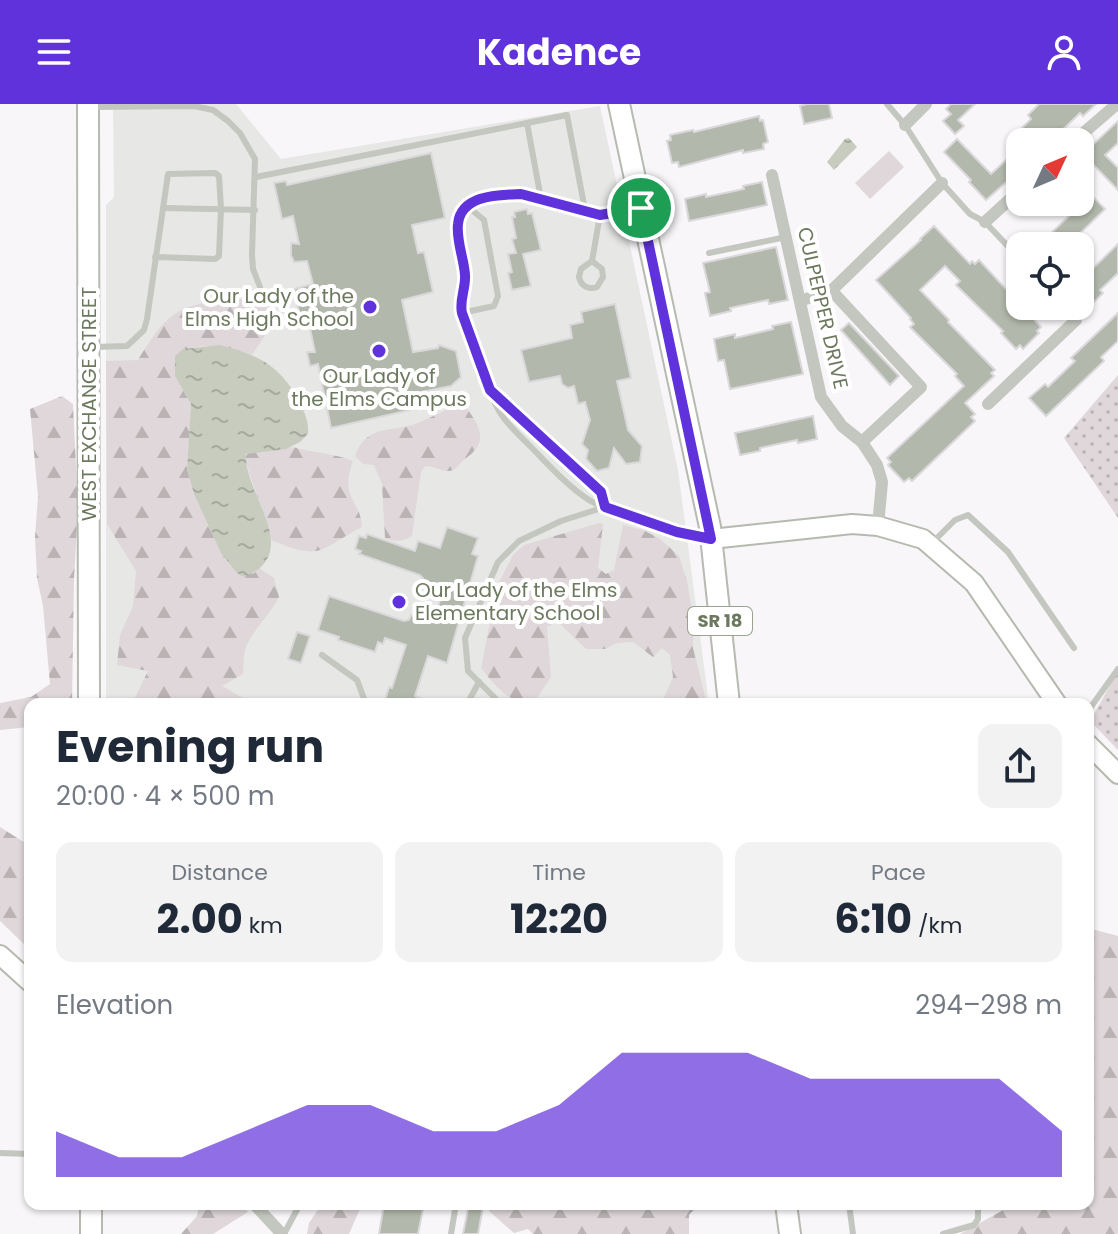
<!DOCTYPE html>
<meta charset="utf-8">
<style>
body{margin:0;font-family:Poppins,sans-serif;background:#f2f2f3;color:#1f2937;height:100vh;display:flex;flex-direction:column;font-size:30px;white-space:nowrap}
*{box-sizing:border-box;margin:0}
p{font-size:26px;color:#747a83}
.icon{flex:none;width:44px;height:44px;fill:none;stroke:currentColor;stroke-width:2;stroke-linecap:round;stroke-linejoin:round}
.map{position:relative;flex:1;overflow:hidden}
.sheet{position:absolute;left:24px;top:594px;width:1070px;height:512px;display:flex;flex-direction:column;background:#fff;border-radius:16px;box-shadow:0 2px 6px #0004}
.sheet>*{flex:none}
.needle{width:52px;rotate:46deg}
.fabs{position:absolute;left:1006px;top:24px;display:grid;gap:16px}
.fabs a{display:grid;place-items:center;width:88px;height:88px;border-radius:16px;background:#fff;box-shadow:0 2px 6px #0004;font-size:40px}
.pin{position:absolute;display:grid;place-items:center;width:68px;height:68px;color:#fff;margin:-34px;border:4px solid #fff;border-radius:50%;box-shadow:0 2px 8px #0007}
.round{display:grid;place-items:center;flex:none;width:84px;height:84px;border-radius:16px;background:#f2f2f3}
.head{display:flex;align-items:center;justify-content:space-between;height:136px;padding:0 32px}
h1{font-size:44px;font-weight:700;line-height:60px}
.stats{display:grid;grid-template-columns:repeat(3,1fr);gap:12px;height:136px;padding:8px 32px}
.stats div{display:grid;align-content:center;border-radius:16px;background:#f2f2f3;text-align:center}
.stats b{font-size:40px;font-weight:700}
.stats small{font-size:22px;font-weight:400}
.stats p{font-size:22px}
.chart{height:224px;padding:16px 32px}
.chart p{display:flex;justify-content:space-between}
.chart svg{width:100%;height:144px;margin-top:8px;fill:#6032dc;opacity:.7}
header{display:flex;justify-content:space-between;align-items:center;height:104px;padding:0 32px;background:#6032dc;color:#fff;font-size:36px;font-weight:700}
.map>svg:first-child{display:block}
.built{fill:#e7e7e6}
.grass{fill:url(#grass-dots)}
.forest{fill:url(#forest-firs)}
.green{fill:#dfd7da}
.water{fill:url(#water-ripples)}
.building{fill:#b2b8ab;stroke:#dad8da;stroke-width:2}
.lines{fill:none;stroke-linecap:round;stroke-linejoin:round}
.secondary-casing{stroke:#b5baaf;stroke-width:22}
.primary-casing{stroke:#b6bab1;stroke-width:24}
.lane{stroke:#c3c7bf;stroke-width:6}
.street{stroke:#c3c7bf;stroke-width:12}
.secondary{stroke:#fff;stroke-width:18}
.primary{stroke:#fff;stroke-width:20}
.route-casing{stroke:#fff;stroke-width:16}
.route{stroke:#6032dc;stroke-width:10}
.poi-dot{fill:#6032dc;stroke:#fff;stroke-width:3}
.labels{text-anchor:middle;stroke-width:8;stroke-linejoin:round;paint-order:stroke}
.shield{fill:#fff;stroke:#99a18f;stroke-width:2}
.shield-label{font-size:18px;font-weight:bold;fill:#6d795f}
.poi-label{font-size:20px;fill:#6d795f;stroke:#fff;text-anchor:end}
.street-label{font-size:20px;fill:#6d795f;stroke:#fff}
</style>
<header><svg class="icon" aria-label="menu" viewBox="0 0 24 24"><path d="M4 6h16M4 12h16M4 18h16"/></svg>Kadence<svg class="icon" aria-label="person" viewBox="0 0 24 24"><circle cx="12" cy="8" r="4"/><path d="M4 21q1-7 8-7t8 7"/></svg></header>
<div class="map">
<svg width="1118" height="1130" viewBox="0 0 1118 1130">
<defs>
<pattern id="grass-dots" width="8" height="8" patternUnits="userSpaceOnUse" patternTransform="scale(2)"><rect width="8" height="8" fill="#dfd7da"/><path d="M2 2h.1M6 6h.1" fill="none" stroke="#b9b3b4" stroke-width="1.8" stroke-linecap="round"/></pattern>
<pattern id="forest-firs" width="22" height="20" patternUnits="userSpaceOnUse" patternTransform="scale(2)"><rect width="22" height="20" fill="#dfd7da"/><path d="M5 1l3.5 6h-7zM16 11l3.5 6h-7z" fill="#b9b3b4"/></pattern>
<pattern id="water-ripples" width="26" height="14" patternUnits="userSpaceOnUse" patternTransform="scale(2)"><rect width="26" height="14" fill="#c7ccbe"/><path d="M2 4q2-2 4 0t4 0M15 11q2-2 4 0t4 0" fill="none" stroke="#a6aa9e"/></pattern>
</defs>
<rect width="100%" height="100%" fill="#f8f6f8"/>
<polygon class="built" points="113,0 236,0 281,55 600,2 678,366 709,600 106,600 106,101 114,93"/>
<g class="grass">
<polygon points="1118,271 1118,414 1064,334"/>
<polygon points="1118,567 1118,646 1093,620 1094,610"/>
</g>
<g class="forest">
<path d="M240,195L258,196L276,205L268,227L252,251C231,242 192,236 175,252V272L191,300L187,365L194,390L221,449L253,470L259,464L274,474L279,493C270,511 254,524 246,543C243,551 244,561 243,570L222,582L254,600H132L148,567L117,561L120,531L133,502L136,467L107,420L106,257L138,256C170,204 179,200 240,195Z"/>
<polygon points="62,292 73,300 78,405 74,475 72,600 30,600 30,623 0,626 0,599 31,593 50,580 43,502 37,474 35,433 38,392 30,305"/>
<path d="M458,300H464C479,322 491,336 465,355C459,359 458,365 450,367C442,368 434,362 425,362L421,368L412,432C403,438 394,438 385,434L382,380L374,361L363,360L355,352C366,321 389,328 412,321C427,316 443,307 458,300Z"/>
<path d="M293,343C313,349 333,349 353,357C339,395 361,396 362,423C317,447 322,457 271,436C266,406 251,382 245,353L249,348Z"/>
<path d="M599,419L603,420L598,464L606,470L614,466L623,421L643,426L659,434L679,452L687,477L694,518L693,544L707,600H661L673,573L670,551L662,544L653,553L633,538L617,539L605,545H586L558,518L547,523L551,573L533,600C510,600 495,582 481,564L497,482L513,451L524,441Z"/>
<polygon points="0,723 30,742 30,846 0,817"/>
<polygon points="1088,824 1118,832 1118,1130 960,1130 1014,1100 1088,1100"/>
<polygon points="199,1100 241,1100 248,1108 213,1130 181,1130 197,1112"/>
<polygon points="322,1100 362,1100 349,1130 307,1130 309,1119"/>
<polygon points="495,1100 699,1100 689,1111 689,1130 533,1130 528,1125 514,1129 489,1107"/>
</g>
<polygon class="green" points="889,47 904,63 870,95 855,79"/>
<g class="water">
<polygon points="849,34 857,43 834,66 827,58 845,35"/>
<path d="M220,241C259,251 281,262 300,299C305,310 309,318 308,330L300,338L286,345L246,350C243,389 305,449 244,473L237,469L221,449L194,390L187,365L191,300L175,272V252L183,245Z"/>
</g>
<g class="building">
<polygon points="807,0 829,0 832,14 804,20 800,2"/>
<polygon points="951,0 975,0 958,16 964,22 955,30 943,17 951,10 946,5"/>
<polygon points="1039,0 1096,0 1083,12 1080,9 1050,38 1020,38 1014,32 1031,15 1028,11"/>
<polygon points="759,12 760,17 763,16 768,38 763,40 764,45 743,49 743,46 679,63 678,58 672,59 667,37 671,36 670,31 693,26 694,28"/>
<polygon points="1118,17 1118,39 1105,51 1118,64 1118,86 1083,50"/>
<polygon points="957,35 991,70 1020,43 1020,66 986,96 969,78 971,76 944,48"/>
<polygon points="431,49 445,114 412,121 418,149 424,148 433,188 402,196 413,248 438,244 439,241 456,247 461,273 451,282 406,291 410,306 331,324 318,260 310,262 307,248 315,248 308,215 301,217 294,185 313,180 307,157 294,158 291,151 291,139 299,140 293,112 282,115 274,79 286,77 287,81"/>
<polygon points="762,78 767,101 689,117 685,95 706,90 706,93 744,85 743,82"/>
<polygon points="1091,91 1105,105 1067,142 1057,142 1048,132"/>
<polygon points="527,105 528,110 532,109 541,146 523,150 531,182 512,186 508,169 512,168 508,150 516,149 512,135 516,134 512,113 515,113 514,108"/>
<polygon points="934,122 970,160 972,157 975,160 979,156 1041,223 1037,227 1039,229 1023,245 1020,241 1016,245 1001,229 1003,227 956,181 960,177 945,162 920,186 949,216 948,218 995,266 991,269 994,272 965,299 975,310 971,313 975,317 912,377 909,374 904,378 888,361 891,358 887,354 964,282 955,272 957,270 910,223 914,220 910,215 911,214 876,176 921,136 920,135"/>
<polygon points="1118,140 1118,169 1100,186 1103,189 1088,204 1080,195 1080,177"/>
<polygon points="776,143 788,196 769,200 768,196 730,204 731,207 710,212 705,189 710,188 703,159"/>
<polygon points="615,200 631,274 617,277 628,326 642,342 640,358 626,360 614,344 609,364 597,367 586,355 588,346 582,340 590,316 585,298 578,300 574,282 568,284 562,280 560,272 529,278 521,246 572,234 570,221 583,218 581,208"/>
<polygon points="1118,209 1118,237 1101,253 1104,257 1046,312 1029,294 1045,280 1048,283 1075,257 1071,254"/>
<polygon points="791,218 803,270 730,285 724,256 718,257 714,235 735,230 735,234 773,225 772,222"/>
<polygon points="849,219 899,272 890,281 841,226"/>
<polygon points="813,312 817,335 798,339 797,336 760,344 760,347 740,351 735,329"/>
<polygon points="447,423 478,434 472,450 478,452 447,559 428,552 415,592 434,600 384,600 389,583 392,584 406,541 385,534 383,540 378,538 375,548 338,536 339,533 318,526 329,492 404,517 409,516 411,511 433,518 443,487 421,480 423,474 420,471 359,450 361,447 355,445 359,432 366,434 367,430 415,447 418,437 440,444"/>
<polygon points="297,528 310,532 301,559 288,555"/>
<polygon points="384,1100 424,1100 418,1130 379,1130"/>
<polygon points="469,1100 483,1103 478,1130 463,1130"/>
</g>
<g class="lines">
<defs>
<g id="secondary">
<polyline points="711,435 852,420 878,422 923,435 974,479 1057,600"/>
<polyline points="1088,640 1118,670"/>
<polyline points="0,851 30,878"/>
</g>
<g id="primary">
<polyline points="88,0 89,600"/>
<polyline points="619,0 710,423 729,600"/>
<polyline points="786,1100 790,1130"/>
<polyline points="91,1130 91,1100"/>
</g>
</defs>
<use href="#secondary" class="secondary-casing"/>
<use href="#primary" class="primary-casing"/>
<g class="lane">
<polyline points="887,0 905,21 942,79 970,110 985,118 1020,155"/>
<polyline points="92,3 194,2 213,6 228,17 240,29 255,55 252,150 253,165 260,183"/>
<polyline points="256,73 527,19"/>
<polyline points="541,95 527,19 567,11 585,106"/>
<polyline points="164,104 255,106"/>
<polyline points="709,149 786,133"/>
<path d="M592,157L602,165L603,173L597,183C588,186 581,182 579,173L581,165Z"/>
<polyline points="592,157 600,111"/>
<polyline points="1063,202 1076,216"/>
<polyline points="462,209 460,201 466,175 458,118 467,102"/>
<polyline points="94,243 127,242 144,226 147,215 168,70 215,69 219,72 221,105 219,152 215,155 155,153"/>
<polyline points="490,286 462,209 494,202 498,192 484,116 467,102 486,92 521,90 600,111 637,105"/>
<path d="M605,403L601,388L490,286C498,312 510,322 529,341C547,359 567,382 589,396C615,412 677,428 708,434"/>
<polyline points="933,438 955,416 968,411 1008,448 1074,544"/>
<polyline points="322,551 357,576 366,600"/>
<polyline points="467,600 479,578"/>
<polyline points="501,600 468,567 465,534 498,458 519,437 561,417 605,403"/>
<polyline points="1088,607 1118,565"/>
<polyline points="0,1049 30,1050"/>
<polyline points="849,1100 853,1130"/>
<polyline points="284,1130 300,1100"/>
<polyline points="451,1130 456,1100"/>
<polyline points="943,1130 974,1121 978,1115 978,1100"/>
</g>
<g class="street">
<polyline points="905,21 926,0"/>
<polyline points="1073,38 1117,0"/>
<polyline points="772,71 821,293 842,322 862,338 877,361 882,378 878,422"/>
<polyline points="985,118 1020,86"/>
<polyline points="831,186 921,283 862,338"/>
<polyline points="801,196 828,190 942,79"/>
<polyline points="988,300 1076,216"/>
<polyline points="254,1100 282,1130"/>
</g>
<use href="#secondary" class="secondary"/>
<use href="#primary" class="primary"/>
</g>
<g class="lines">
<defs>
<path id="route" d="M521,90L600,111L641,104L711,435L677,428L605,403L601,388L490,286L462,209C459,196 466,184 465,171C464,155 456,136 458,120C461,90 500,91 521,90Z"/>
</defs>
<use href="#route" class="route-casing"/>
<use href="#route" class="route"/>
</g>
<g class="poi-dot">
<circle cx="370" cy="203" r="8"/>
<circle cx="379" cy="247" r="8"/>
<circle cx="399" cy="498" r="8"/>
</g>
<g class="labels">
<rect class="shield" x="688" y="503" width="64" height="28" rx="6"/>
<g class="shield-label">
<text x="720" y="523">SR 18</text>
</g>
<g class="poi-label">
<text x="354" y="199">Our Lady of the<tspan x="354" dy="23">Elms High School</tspan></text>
<text x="379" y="279" text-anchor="middle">Our Lady of<tspan x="379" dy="23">the Elms Campus</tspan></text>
<text x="415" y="493" text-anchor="start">Our Lady of the Elms<tspan x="415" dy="23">Elementary School</tspan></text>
</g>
<g class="street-label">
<text transform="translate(823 204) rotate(77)" y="7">CULPEPPER DRIVE</text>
<text transform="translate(89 300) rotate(-90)" y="7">WEST EXCHANGE STREET</text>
</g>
</g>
</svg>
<div class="fabs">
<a><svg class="needle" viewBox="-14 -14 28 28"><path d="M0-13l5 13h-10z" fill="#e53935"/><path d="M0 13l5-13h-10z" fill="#747a83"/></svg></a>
<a><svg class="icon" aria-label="locate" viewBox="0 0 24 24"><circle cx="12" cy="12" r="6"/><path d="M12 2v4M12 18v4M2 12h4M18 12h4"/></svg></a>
</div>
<div class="pin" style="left:641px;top:104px;background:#1e9e55"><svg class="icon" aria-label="arrive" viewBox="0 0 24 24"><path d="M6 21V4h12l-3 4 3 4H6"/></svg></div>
<section class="sheet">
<div class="head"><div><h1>Evening run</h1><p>20:00 · 4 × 500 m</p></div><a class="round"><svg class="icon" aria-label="share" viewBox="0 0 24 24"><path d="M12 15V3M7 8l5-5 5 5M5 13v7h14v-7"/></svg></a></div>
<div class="stats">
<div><p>Distance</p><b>2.00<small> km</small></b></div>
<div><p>Time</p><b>12:20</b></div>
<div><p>Pace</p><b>6:10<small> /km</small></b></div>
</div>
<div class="chart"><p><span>Elevation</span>294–298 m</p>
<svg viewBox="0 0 160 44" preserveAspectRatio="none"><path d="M0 44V30L10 38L20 38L30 30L40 22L50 22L60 30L70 30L80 22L90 6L100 6L110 6L120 14L130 14L140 14L150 14L160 30V44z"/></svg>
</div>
</section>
</div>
